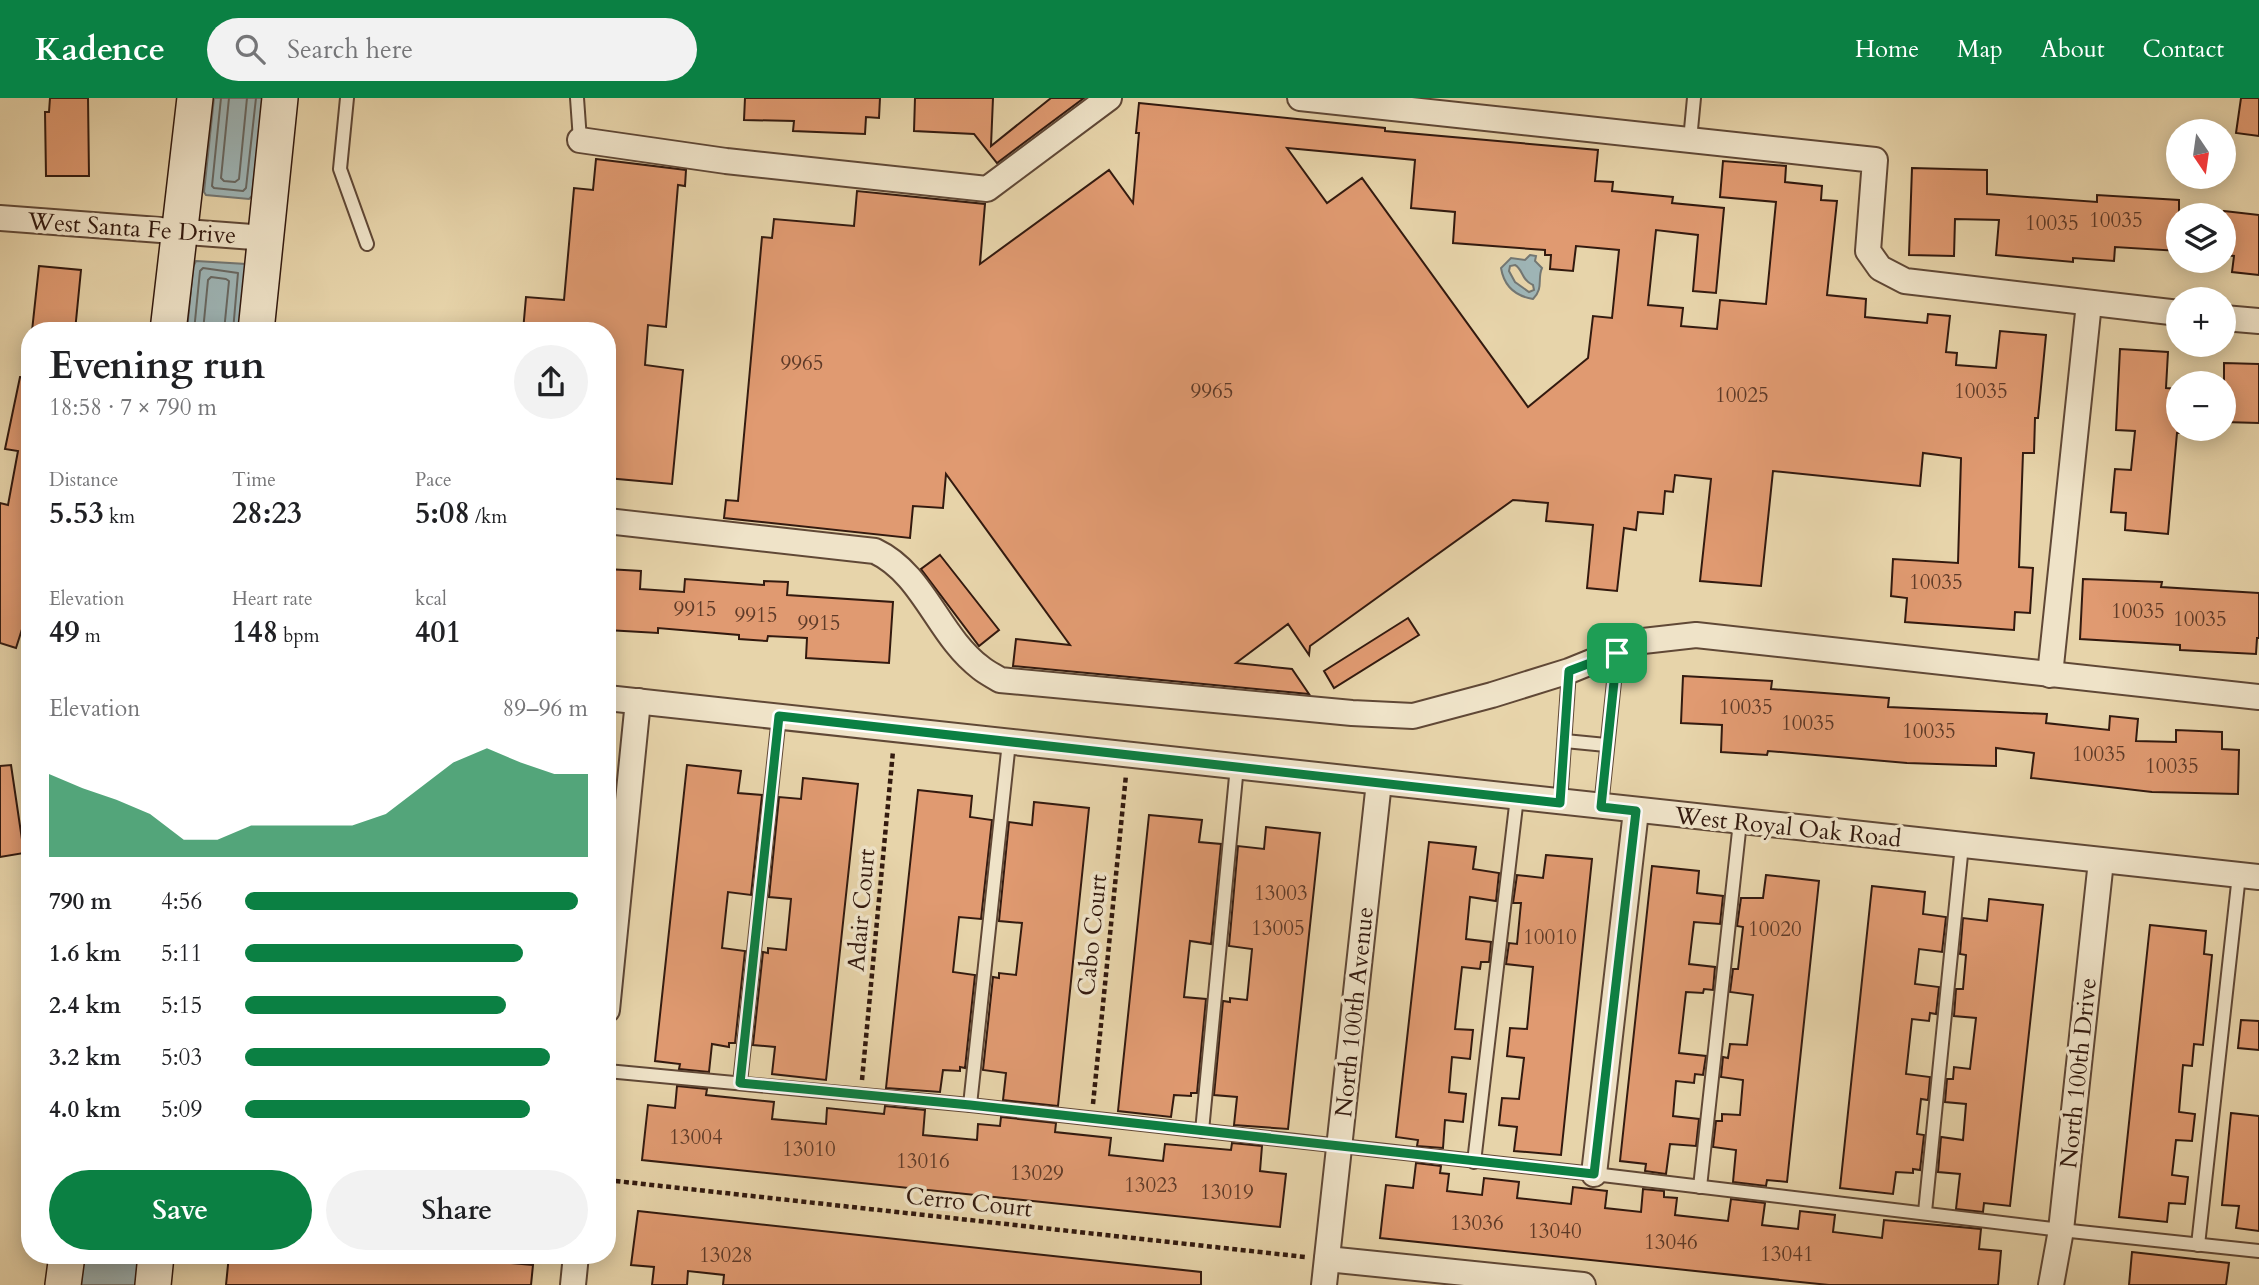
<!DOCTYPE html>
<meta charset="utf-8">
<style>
body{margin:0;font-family:Cardo,serif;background:#f2f2f2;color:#202124;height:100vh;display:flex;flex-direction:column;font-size:26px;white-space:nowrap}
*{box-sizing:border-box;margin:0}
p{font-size:23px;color:#757577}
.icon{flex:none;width:38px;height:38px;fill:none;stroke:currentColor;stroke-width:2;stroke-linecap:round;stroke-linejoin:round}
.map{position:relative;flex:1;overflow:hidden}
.panel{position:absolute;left:21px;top:224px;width:595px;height:942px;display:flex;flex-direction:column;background:#fff;border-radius:28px;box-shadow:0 4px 18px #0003}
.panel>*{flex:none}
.needle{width:46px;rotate:167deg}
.controls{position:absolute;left:2166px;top:21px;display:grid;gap:14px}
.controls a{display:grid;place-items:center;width:70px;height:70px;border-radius:50%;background:#fff;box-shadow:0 4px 18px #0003;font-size:35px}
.pin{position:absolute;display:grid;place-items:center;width:60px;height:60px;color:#fff;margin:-30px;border-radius:14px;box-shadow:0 4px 10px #0006}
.round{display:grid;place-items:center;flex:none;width:74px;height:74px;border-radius:37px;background:#f2f2f2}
.headline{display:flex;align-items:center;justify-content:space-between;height:119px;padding:0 28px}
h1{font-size:38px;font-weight:800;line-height:52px}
.stats{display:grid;grid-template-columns:repeat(3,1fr);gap:10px;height:119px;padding:7px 28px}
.stats div{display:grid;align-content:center}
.stats b{font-size:30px;font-weight:800}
.stats small{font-size:19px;font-weight:400}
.stats p{font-size:19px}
.chart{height:196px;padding:14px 28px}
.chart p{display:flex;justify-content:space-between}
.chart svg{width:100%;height:126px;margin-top:7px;fill:#0b8043;opacity:.7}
.cta{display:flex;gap:14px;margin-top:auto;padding:14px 28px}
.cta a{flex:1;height:80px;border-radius:42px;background:#0b8043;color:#fff;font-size:28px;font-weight:800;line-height:80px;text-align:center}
.cta a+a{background:#f2f2f2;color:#202124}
ul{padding:0 28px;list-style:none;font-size:23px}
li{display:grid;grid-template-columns:112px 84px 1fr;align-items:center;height:52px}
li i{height:18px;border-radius:9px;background:#0b8043}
header{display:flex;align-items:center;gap:42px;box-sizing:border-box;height:98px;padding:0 35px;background:#0b8043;color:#fff}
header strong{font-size:33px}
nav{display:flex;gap:38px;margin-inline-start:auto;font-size:24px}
.search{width:490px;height:63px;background:#f2f2f2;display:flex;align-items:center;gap:18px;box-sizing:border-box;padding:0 24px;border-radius:38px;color:#757577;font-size:26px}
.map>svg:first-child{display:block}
.water{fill:#9eb5b6;stroke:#737773;stroke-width:2;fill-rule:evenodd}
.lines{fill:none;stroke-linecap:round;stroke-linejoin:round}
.shore{stroke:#686862;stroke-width:2}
.building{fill:#e09a71;stroke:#331a0f;stroke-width:2;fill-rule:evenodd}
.lane-casing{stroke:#604836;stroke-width:16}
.street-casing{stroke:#604836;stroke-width:28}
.secondary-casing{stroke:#331a0f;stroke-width:38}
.path{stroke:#331a0f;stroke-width:4.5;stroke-dasharray:5 3.5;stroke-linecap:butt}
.lane{stroke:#efe3c8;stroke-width:12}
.street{stroke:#efe3c8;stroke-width:24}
.secondary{stroke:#efe3c8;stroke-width:35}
.route-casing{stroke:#fff;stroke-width:14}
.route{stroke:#0b8043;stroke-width:9}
.labels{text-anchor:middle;stroke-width:7;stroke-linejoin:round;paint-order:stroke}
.number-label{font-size:21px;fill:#5e3a28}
.street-label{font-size:24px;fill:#331a0f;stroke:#efe3c8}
</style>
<header>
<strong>Kadence</strong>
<div class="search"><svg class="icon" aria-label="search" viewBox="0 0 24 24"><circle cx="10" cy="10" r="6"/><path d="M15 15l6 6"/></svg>Search here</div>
<nav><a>Home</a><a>Map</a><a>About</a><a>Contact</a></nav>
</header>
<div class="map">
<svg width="2259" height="1187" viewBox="0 0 2259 1187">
<rect width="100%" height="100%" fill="#e7d4aa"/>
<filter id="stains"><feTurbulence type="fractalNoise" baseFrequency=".00286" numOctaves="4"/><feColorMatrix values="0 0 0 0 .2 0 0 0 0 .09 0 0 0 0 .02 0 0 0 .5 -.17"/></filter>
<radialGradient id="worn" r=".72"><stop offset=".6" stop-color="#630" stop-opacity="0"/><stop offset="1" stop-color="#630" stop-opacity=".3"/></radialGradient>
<g class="water">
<polygon points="214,0 263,0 252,98 249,101 206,97 204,94"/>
<path d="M1530,157L1536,158L1535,163L1542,170C1537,181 1544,190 1533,201C1515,198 1504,188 1501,170L1511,160L1525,162ZM1515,167C1523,171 1521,182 1533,187L1534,192L1529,194L1515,184L1509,173L1510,168Z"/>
<polygon points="196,163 246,166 240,233 187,233 193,169"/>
<polygon points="84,1157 141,1157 137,1187 81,1187"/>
</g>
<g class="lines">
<g class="shore">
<polyline points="221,0 212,88 214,90 243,93 246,90 256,0"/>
<polyline points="229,0 221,80 224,83 235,84 239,81 247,0"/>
<polyline points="194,233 200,173 203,170 238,175 233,233"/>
<polyline points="203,233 208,182 211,179 226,181 229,183 224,233"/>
</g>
</g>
<g class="building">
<polygon points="50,0 88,0 89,78 46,78 45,14 49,14"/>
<polygon points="745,0 880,0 879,20 866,19 865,36 793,33 794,23 744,22"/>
<polygon points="915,0 993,0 991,48 1051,0 1084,0 997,65 974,36 914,33"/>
<polygon points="2241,0 2259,0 2259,38 2236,35"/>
<path d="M1139,5L1385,30V33L1598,52L1595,83L1613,84L1612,93L1673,99L1672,105L1724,110L1716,195L1693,193L1698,137L1656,132L1648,207L1683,210L1681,228L1717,231L1720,202L1766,206L1776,104L1720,99L1723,63L1786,68L1785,84L1822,88L1821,102L1837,103L1827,197L1866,201L1865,219L1927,225L1928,216L1950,218L1946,254L1957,255L1956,267L1996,270L2000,233L2046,237L2038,320H2035L2034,355H2023L2019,469L2033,470L2030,515L2015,514L2014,532L1905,524L1907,500L1891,498L1893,461L1958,465L1961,360L1923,355L1920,388L1773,373L1761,488L1700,483L1711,381L1675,377L1673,394L1665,393L1663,416L1638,414L1636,432L1624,430L1617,493L1587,490L1593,427L1546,423L1548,405L1513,402L1310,548L1309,557L1288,526L1236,565L1292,571L1309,596L1013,568L1016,541L1070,547L946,376L943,410L913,408L910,440L724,420L726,402L738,403L762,139L772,140L774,121L854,128L857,93L985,106L980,166L1109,72L1133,105L1139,35H1136ZM1287,50L1415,62L1411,110L1455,114L1453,145L1545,152V157H1551L1550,171L1573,173L1576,148L1619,152L1612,220L1593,218L1588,260L1528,309L1362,80L1327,105Z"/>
<polygon points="596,61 686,72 685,88 678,87 666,229 648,227 645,267 683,272 672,386 607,380 607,233 523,233 526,199 564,202 574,90 593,92"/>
<polygon points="1912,70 1987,72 1987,96 2097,104 2097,97 2179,102 2179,153 2115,149 2114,163 2073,160 2073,164 1996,157 1999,122 1955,121 1954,158 1909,157"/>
<polygon points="2224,113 2259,117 2259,177 2232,174 2234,158 2224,157"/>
<polygon points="39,168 81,172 75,233 32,233"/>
<polygon points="2120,251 2168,254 2166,290 2179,291 2179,335 2177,335 2168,436 2125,432 2126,415 2111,414 2115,371 2131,372 2135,333 2116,332"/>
<polygon points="2224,265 2259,266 2259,325 2224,324"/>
<polygon points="20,279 30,280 30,506 16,550 0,545 0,405 8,407 18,353 5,351"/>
<polygon points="940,457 999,532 979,548 921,471"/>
<polygon points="607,471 641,473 640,491 684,494 685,481 764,487 764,483 788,484 787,497 893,504 889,565 806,560 807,540 768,538 767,543 739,541 739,537 658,530 658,535 607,532"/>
<polygon points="2083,481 2162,484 2161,489 2259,495 2259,540 2257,540 2256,556 2180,552 2180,547 2080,541"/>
<polygon points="1408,520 1419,537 1334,590 1324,573"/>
<polygon points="1683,578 1772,583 1771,591 1889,600 1888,609 2047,616 2046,625 2109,632 2110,618 2138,621 2136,643 2176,644 2176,632 2222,634 2222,651 2239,652 2238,696 2152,694 2031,680 2034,655 1996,650 1996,668 1907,665 1768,653 1767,657 1721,654 1722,627 1681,625"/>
<polygon points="11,667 24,755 0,759 0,668"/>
<polygon points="687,667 741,673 738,695 762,697 751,797 728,794 722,850 745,853 735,945 729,945 729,949 712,946 709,974 679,971 680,966 655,963"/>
<polygon points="803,680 858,686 826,982 772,976 775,949 753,947 763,854 768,855 768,850 786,852 791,801 769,799 779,699 801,701"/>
<polygon points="918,692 972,698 970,719 992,722 981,821 959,819 953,874 975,877 965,970 960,969 960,973 943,972 940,994 886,990"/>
<polygon points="1034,704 1089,710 1058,1008 1003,1002 1006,975 983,972 993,879 999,880 999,875 1016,877 1022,825 999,823 1009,724 1032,727"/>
<polygon points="1149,717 1202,722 1199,744 1221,746 1211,846 1190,843 1184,899 1206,901 1197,995 1191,995 1191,998 1174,997 1171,1019 1118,1013"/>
<polygon points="1266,729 1320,735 1288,1031 1234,1027 1237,999 1214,997 1223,903 1230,904 1230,900 1247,902 1252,851 1229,848 1238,748 1264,751"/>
<polygon points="1429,744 1476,749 1473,771 1499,775 1496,803 1470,799 1466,841 1491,844 1489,864 1481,864 1480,871 1462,869 1455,931 1473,932 1470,961 1452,959 1449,994 1466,996 1463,1024 1445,1022 1443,1050 1417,1048 1418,1042 1396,1039"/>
<polygon points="1546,757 1592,761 1561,1057 1514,1053 1517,1029 1499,1027 1502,1000 1519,1001 1524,960 1507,958 1510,930 1527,931 1533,869 1506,866 1509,845 1517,846 1521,805 1513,805 1517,777 1543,780"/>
<polygon points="1652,768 1699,773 1697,795 1723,798 1720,826 1694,824 1689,866 1715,869 1713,892 1704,891 1703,895 1686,894 1679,955 1706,958 1703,977 1695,976 1694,985 1676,983 1673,1018 1699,1021 1696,1048 1670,1046 1666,1076 1645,1073 1646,1066 1620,1063"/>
<polygon points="1766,777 1819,783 1787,1084 1767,1082 1766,1088 1733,1084 1736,1052 1713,1049 1716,1023 1722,1023 1722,1016 1740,1017 1743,982 1721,979 1723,959 1728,960 1730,946 1747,947 1753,897 1730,894 1733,871 1738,871 1743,829 1737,828 1741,800 1763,800"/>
<polygon points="1872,788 1925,794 1923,816 1946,819 1942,854 1919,851 1915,886 1939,889 1936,916 1930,915 1929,923 1912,921 1906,976 1930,979 1928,1002 1921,1001 1917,1036 1924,1037 1920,1072 1913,1071 1913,1075 1896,1074 1893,1096 1840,1090"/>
<polygon points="1989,801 2043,807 2010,1108 1984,1105 1983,1114 1956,1111 1960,1076 1938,1074 1941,1039 1963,1042 1966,1006 1945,1004 1947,981 1953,981 1954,969 1970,971 1976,920 1954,918 1956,891 1963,891 1966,857 1960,856 1963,820 1987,823"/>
<polygon points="2150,827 2206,833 2204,856 2212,857 2203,947 2194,946 2192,968 2183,967 2179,1014 2195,1016 2192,1043 2176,1042 2172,1077 2188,1079 2185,1106 2169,1105 2167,1124 2119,1119"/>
<polygon points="2241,922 2259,923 2259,952 2238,950"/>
<polygon points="677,988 707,991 706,997 774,1004 772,1021 826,1026 827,1010 884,1016 885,1008 925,1012 923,1037 977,1042 978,1026 1000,1028 1001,1019 1056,1025 1055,1034 1111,1040 1109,1057 1163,1063 1165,1046 1231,1052 1232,1045 1262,1048 1260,1073 1286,1076 1280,1129 642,1062 648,1007 675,1010"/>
<polygon points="2231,1015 2259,1018 2259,1133 2236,1130 2239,1108 2222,1107"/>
<polygon points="1416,1065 1441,1068 1440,1075 1449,1076 1447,1093 1482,1097 1484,1080 1519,1084 1517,1100 1571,1106 1573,1089 1607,1093 1605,1110 1641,1114 1643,1091 1664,1093 1664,1099 1677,1100 1675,1117 1728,1123 1731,1101 1765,1105 1762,1127 1798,1131 1800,1113 1835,1117 1833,1134 1882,1140 1884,1122 1981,1131 1979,1151 2001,1153 1998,1187 1829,1187 1380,1140 1386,1087 1413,1090"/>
<polygon points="638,1113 1201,1174 1201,1187 723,1187 724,1177 688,1173 687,1187 652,1187 654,1169 631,1167"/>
<polygon points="2132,1154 2229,1165 2226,1187 2129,1187"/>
<polygon points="229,1157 423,1157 533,1167 531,1187 226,1187"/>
</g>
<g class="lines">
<defs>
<g id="lane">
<polyline points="347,0 340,71 367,146"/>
<polyline points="577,0 580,42"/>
<polyline points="1690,42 1694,0"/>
<polyline points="1565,643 1606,647"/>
<polyline points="1560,705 1569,573"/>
<polyline points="1601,709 1617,555"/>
<polyline points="607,973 970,1007 1594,1076 2061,1132 2259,1153"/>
<polyline points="740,985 779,618"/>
<polyline points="970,1007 1009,644"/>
<polyline points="1202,1033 1237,668"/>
<polyline points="1474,1064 1517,699"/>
<polyline points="1700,1089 1740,724"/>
<polyline points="1925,1114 1962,747"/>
<polyline points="2198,1147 2239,777"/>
</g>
<g id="street">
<polyline points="1300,0 1875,62 1868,153 1880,170 1905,183 2179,215"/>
<polyline points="580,42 726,63 987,91 1109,0"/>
<polyline points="0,120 265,140"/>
<polyline points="2224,220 2259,223"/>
<path d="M607,423L875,453C924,476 938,538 981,570C987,575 994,578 1000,582L1352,615L1413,618L1492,597L1569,573L1643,543L1696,537L2259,599"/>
<polyline points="2050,577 2089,205"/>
<polyline points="607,600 2259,779"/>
<polyline points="607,912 638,603"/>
<polyline points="1594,1076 1636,713"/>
<polyline points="1327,1161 1583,1187"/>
<polyline points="573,1187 576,1157"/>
<polyline points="1324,1187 1379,684"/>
<polyline points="2051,1187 2061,1132 2101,763"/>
</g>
<g id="secondary">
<polyline points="168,233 195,0"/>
<polyline points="256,233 280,0"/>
<polyline points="63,1187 67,1157"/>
<polyline points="153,1187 156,1157"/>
</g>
</defs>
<use href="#lane" class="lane-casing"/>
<use href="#street" class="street-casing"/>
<use href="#secondary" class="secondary-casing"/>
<g class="path">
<polyline points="862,982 893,653"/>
<polyline points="1093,1006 1126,677"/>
<polyline points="607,1082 1305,1159"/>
</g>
<use href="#lane" class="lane"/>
<use href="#street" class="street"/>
<use href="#secondary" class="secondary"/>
</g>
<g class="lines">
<defs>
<polygon id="route" points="1617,555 1601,709 1636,713 1594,1076 970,1007 740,985 779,618 1560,705 1569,573"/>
</defs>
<use href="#route" class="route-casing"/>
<use href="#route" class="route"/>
</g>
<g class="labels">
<g class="number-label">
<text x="2116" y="129">10035</text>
<text x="2052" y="132">10035</text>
<text x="802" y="272">9965</text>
<text x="1212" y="300">9965</text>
<text x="1981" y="300">10035</text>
<text x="1742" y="304">10025</text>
<text x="1936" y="491">10035</text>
<text x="695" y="518">9915</text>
<text x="2138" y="520">10035</text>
<text x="756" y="524">9915</text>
<text x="2200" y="528">10035</text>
<text x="819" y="532">9915</text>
<text x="1746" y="616">10035</text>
<text x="1808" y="632">10035</text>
<text x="1929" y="640">10035</text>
<text x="2099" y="663">10035</text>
<text x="2172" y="675">10035</text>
<text x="1281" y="802">13003</text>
<text x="1278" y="837">13005</text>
<text x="1775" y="838">10020</text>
<text x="1550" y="846">10010</text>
<text x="696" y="1046">13004</text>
<text x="809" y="1058">13010</text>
<text x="923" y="1070">13016</text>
<text x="1037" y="1082">13029</text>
<text x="1151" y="1094">13023</text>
<text x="1227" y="1101">13019</text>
<text x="1477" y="1132">13036</text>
<text x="1555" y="1140">13040</text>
<text x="1671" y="1151">13046</text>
<text x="1787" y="1163">13041</text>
<text x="726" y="1164">13028</text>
</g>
<g class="street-label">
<text transform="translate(132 130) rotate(4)" y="8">West Santa Fe Drive</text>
<text transform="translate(1788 729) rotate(6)" y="8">West Royal Oak Road</text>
<text transform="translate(861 812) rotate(-85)" y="8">Adair Court</text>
<text transform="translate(1092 837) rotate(-84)" y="8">Cabo Court</text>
<text transform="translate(1354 914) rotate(-84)" y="8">North 100th Avenue</text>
<text transform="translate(2078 975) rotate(-84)" y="8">North 100th Drive</text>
<text transform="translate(969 1104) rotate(6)" y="8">Cerro Court</text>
</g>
</g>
<rect width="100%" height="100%" filter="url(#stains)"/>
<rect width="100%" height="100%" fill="url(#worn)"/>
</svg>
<div class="controls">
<a><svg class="needle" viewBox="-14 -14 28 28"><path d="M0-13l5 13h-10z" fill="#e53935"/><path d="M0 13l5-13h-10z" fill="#757577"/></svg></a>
<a><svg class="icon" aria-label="layers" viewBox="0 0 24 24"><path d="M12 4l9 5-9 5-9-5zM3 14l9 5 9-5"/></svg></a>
<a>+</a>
<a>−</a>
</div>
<div class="pin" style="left:1617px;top:555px;background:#1e9e55"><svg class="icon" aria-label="arrive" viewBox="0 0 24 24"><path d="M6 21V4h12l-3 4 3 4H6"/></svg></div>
<section class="panel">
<div class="headline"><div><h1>Evening run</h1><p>18:58 · 7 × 790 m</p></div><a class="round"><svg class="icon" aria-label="share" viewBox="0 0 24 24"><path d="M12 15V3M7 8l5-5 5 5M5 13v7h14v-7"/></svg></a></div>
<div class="stats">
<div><p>Distance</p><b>5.53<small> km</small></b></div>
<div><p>Time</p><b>28:23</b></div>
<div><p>Pace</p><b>5:08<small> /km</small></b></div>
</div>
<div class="stats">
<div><p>Elevation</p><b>49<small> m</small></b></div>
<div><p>Heart rate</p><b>148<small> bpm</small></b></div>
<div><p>kcal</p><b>401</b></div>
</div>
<div class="chart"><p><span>Elevation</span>89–96 m</p>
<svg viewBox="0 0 160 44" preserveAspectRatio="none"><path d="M0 44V15L10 20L20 24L30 29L40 38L50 38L60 33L70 33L80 33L90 33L100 29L110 20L120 11L130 6L140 11L150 15L160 15V44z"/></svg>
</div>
<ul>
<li><b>790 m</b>4:56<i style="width:97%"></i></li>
<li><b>1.6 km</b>5:11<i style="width:81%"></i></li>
<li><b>2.4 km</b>5:15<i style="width:76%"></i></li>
<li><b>3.2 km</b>5:03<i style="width:89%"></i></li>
<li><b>4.0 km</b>5:09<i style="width:83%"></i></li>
</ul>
<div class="cta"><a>Save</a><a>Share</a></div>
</section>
</div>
